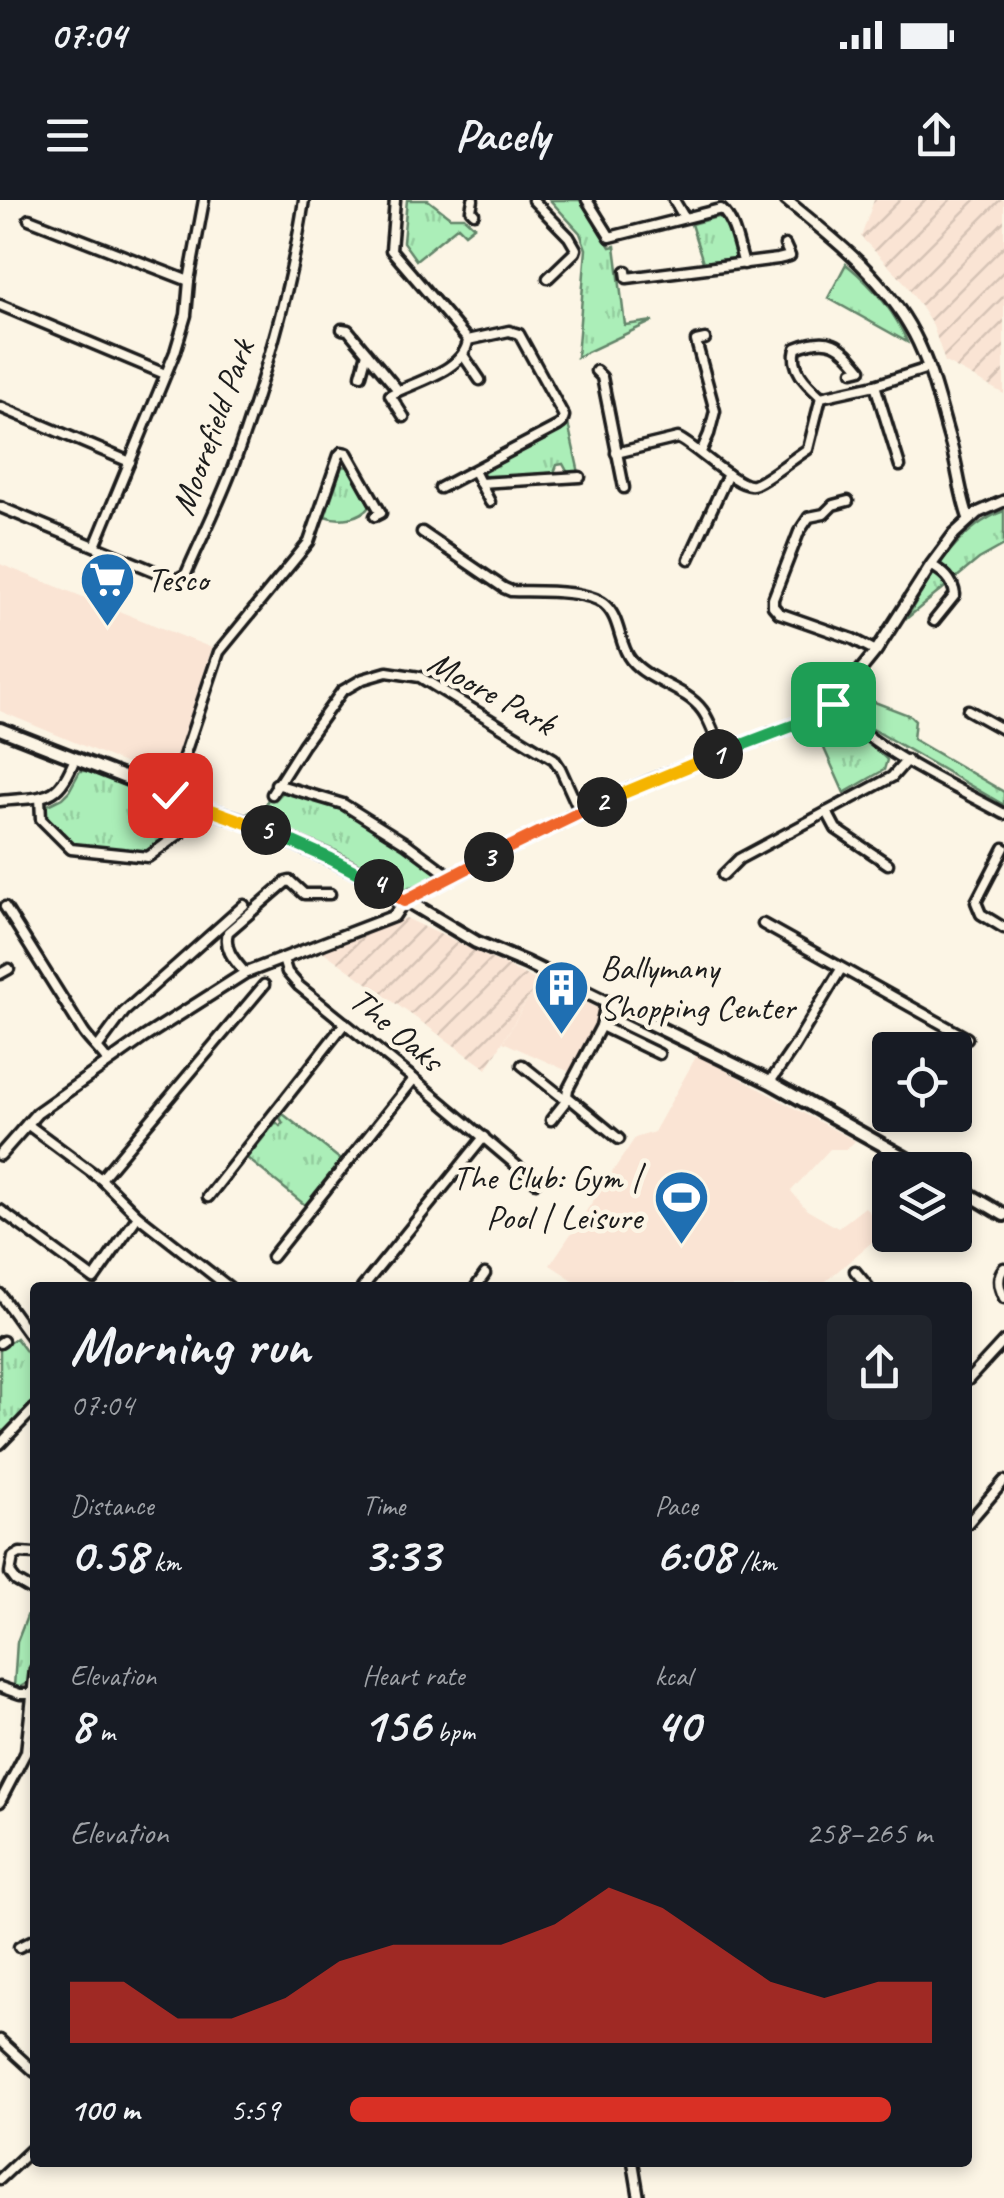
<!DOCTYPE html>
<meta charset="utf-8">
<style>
body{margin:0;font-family:Caveat,sans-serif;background:#20242c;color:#f1f3f6;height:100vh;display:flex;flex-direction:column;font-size:38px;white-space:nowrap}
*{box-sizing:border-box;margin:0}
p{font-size:32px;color:#9ea1a6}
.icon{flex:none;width:55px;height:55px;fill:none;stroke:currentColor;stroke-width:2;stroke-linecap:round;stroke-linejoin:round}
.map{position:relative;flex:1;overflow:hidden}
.sheet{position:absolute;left:30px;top:1082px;width:942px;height:885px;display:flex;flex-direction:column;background:#171b24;border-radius:10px;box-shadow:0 5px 15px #0003}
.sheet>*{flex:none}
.controls{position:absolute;left:872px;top:832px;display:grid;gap:20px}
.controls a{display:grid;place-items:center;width:100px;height:100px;border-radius:10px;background:#171b24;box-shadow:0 5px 15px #0003;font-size:50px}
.pin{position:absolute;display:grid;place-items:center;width:85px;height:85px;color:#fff;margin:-42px;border-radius:20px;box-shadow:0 5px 15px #0006}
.km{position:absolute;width:50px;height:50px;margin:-25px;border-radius:50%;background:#222;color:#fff;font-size:28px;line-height:50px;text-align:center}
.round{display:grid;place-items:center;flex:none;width:105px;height:105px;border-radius:10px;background:#20242c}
.head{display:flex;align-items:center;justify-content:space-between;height:170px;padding:0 40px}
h1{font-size:55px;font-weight:600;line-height:75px}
.figures{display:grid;grid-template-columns:repeat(3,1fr);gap:15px;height:170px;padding:10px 40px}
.figures div{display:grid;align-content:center}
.figures b{font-size:50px;font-weight:600}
.figures small{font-size:28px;font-weight:400}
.figures p{font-size:28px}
.chart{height:280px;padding:20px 40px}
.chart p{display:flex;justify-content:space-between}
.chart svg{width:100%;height:180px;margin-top:10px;fill:#d93025;opacity:.7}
ul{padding:0 40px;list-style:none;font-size:32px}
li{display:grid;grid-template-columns:160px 120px 1fr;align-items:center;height:75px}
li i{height:25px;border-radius:12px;background:#d93025}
.status{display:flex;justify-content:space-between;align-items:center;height:70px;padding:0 50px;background:#171b24;direction:ltr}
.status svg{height:28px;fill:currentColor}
header{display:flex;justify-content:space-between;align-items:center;height:130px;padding:0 40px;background:#171b24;font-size:45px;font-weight:600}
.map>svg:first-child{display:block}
.built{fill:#fae4d4}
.industrial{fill:url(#industrial-furrows)}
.grass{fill:url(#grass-tufts);stroke:#64856a;stroke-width:2.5}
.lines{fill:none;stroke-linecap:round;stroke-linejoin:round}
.minor-casing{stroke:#1c1c1c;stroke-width:15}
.tertiary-casing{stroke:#1c1c1c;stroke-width:16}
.secondary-casing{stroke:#1c1c1c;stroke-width:18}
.minor{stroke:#fcf5e5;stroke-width:8}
.tertiary{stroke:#fcf5e5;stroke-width:9}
.secondary{stroke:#fcf5e5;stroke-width:10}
.split-1-casing{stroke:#fff;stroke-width:20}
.split-2-casing{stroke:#fff;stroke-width:20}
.split-3-casing{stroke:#fff;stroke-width:20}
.split-4-casing{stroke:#fff;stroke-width:20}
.split-5-casing{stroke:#fff;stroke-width:20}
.split-6-casing{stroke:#fff;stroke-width:20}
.split-1{stroke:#22a559;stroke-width:12}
.split-2{stroke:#f5b400;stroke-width:12}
.split-3{stroke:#f0652b;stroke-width:12}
.split-4{stroke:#f0652b;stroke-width:12}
.split-5{stroke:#22a559;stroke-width:12}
.split-6{stroke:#f5b400;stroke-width:12}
.labels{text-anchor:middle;stroke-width:9;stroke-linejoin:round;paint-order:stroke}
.street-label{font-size:35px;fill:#1c1c1c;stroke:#fcf5e5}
.poi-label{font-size:35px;fill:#1c1c1c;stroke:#fcf5e5;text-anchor:start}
</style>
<div class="status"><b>07:04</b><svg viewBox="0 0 49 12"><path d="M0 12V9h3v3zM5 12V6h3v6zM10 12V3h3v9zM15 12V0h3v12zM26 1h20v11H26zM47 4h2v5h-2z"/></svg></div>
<header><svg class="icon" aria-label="menu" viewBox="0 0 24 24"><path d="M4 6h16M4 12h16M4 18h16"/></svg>Pacely<svg class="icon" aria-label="share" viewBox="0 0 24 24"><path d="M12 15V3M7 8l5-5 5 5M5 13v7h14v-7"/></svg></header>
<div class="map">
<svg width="1004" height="1998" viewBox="0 0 1004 1998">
<defs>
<pattern id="industrial-furrows" width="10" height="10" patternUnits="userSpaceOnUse" patternTransform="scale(2.5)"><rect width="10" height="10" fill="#fae4d4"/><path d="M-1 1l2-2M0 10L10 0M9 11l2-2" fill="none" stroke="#d6c3b5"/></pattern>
<pattern id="grass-tufts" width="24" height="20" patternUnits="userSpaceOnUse" patternTransform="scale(2.5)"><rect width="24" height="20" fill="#abeeb8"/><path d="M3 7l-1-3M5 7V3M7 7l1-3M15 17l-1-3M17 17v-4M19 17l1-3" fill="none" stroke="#93cc9e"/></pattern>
</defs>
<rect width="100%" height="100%" fill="#fcf5e5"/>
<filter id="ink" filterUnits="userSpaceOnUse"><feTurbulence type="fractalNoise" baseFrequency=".01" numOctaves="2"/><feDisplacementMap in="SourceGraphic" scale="20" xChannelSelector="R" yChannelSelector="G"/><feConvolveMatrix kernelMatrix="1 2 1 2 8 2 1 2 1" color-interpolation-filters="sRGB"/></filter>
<g filter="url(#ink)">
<g class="built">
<polygon points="0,364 212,448 178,554 134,567 0,511"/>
<polygon points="538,781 599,809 603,818 572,873 503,842"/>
<polygon points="697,855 855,941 847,949 830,949 791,991 807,1010 838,1028 865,1007 885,1031 819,1087 584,1087 550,1065 635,938 654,932"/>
</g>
<g class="industrial">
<polygon points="874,0 1004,0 1004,194 945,162 933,126 905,83 861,37"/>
<polygon points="406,718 538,781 487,869 321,750"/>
</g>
<g class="grass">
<polygon points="407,0 428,0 450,17 464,17 474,26 465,33 458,26 416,60 403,42"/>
<polygon points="550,0 581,0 610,47 615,46 625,125 653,121 577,157 586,49 580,33"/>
<polygon points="721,16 725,20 737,53 736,58 703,62 691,24"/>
<path d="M846,64C870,84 896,112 907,142L828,98Z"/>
<polygon points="567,219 579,273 568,273 563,264 557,265 554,273 549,276 484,276 483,272 487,268 560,229"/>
<path d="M342,266L348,267L370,306C361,318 339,322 325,316Z"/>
<path d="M1004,311V345L979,359L906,419C930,378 957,327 1004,311Z"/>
<polygon points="854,494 911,516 915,520 913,539 1004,592 1004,605 857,520 853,516 847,504"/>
<path d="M829,519C837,522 882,553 887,560L884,570L844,593L814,526Z"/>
<path d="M80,571H92L139,592V597L153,599L154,597L181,607L183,610C178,627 166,647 147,652C138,655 86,647 73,646L46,616L44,607L62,598L69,591Z"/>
<polygon points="284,591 341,609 434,666 438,674 423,683 405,689 336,651 245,614 265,608 268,598 275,600"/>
<polygon points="283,914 341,960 305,1005 247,958 276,922 280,926 283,923 280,918"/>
<polygon points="16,1138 35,1163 35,1202 0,1236 0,1149"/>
<polygon points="34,1398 35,1413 30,1476 27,1483 18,1488 14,1487 17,1442"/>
</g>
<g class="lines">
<defs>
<g id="minor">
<polyline points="395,0 391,50 468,140"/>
<polyline points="473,0 471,10 474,13"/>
<polyline points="533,0 569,37 576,49 575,52 548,78"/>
<path d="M587,0L610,37L721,9C735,21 738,46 744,64"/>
<polyline points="674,0 684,17"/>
<polyline points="29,19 189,81"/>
<polyline points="626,71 627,78 778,59 790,56 785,45"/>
<polyline points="0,105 165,174"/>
<polyline points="342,129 348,130 398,190"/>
<polyline points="463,155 480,180"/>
<polyline points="596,171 602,177 624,288"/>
<polyline points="361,175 367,153"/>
<polyline points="875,185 900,266"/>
<path d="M821,197C807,184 790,169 796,148C830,134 840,144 861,169L853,171"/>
<polyline points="0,207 130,262"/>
<path d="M404,217L390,195C413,182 465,171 468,140"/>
<polyline points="701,252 709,234 715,211 696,141 705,139"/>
<path d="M616,253L678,238C696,246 738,289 753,285C765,282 795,257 808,249L821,197L875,185L928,168"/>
<polyline points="474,271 490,302"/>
<polyline points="480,283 580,277"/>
<polyline points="440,288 558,226 562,223 564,216 519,134 509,131 468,140"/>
<polyline points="848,301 833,305 824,314 809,317 799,332 773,399 773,406 779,413 853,439 876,451"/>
<path d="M0,307L176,380L186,374C202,337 221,300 235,261C265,177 291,89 304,0"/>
<path d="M422,332L504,388L511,391C535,392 586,389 604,404C621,418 618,444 631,460C649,482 686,488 702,510C711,522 716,539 721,553"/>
<polyline points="95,346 175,152 186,115 189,81 204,0"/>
<polyline points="689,359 728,274"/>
<path d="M931,365C943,372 953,379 955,395L934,421"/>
<path d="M833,504C873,551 950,584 1004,614"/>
<polyline points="968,510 1004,530"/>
<polyline points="276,584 343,604 407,644 450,676"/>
<polyline points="272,594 303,545 342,491 363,479 387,472 420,477 554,559 560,568 580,612"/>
<polyline points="171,595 219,452 309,342 339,255 342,252 347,253 381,313 375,316"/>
<polyline points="40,597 41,619 71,649 148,657 182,632 192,604"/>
<path d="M0,601C43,596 58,604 75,558"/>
<polyline points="827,612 836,629 888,664"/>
<polyline points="1004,648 976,702 981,714 1004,728"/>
<polyline points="723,675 739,659 892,577 907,560"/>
<path d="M5,707L84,833C92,844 101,851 108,862"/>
<polyline points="763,724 967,838"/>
<polyline points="283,759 287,772 299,786 414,879 536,982"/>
<path d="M245,773C235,761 223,749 228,732L286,682L290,681L304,694H330"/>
<polyline points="0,774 9,769"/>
<polyline points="601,826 659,854"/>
<polyline points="98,847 124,812 244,705"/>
<polyline points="522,865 566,900"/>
<polyline points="770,882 794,847 841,769"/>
<polyline points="567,896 619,939"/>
<polyline points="551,920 566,901 568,889 601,826 606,803"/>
<polyline points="27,924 101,979 138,1016 230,1088"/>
<polyline points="101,979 264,785"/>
<polyline points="208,997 345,823"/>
<polyline points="0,1010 94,1079 138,1016"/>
<polyline points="272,1057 414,879"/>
<path d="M1004,1068C996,1077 999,1088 1004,1098"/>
<polyline points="855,1071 869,1088"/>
<polyline points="362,1088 484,937"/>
<polyline points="475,1088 485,1074"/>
<polyline points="0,1094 35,1143"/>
<polyline points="0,1143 3,1141"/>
<polyline points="968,1180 1004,1141"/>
<polyline points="0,1244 35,1208"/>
<polyline points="968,1323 1004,1281"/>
<polyline points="35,1354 20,1353 13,1357 10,1373 16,1381 35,1392"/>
<polyline points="0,1487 20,1494 33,1494"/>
<polyline points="0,1602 26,1552 35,1469"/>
<polyline points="19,1747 35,1739"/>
<polyline points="0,1840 35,1872"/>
<polyline points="633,1962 639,1998"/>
<polyline points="0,1979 35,1946"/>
</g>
<g id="tertiary">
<path d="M786,0C834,39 884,77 914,134C932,168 940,207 951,244C958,269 960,295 969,319"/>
<polyline points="0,955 37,913 143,838 245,773 394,716 404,701 580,612 652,580 799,523 833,504 876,451 931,365 954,334 977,313 1004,301"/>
</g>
<g id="secondary">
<polyline points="0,529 192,604 255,625 331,659 369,678 476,742 526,763 770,882 927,970"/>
<polyline points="955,986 1004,1015"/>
</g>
</defs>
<use href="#minor" class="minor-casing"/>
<use href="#tertiary" class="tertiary-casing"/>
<use href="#secondary" class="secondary-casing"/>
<use href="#minor" class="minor"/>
<use href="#tertiary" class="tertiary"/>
<use href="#secondary" class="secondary"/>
</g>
</g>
<g class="lines" filter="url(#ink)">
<defs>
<polyline id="split-1" points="718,554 800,523 833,504"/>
<polyline id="split-2" points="602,602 718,554"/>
<polyline id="split-3" points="489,657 602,602"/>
<polyline id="split-4" points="379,684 404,701 489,657"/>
<polyline id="split-5" points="266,630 331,659 379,684"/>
<polyline id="split-6" points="170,595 266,630"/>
</defs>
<use href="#split-1" class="split-1-casing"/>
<use href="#split-2" class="split-2-casing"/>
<use href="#split-3" class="split-3-casing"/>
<use href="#split-4" class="split-4-casing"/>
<use href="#split-5" class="split-5-casing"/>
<use href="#split-6" class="split-6-casing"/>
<use href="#split-1" class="split-1"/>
<use href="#split-2" class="split-2"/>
<use href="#split-3" class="split-3"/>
<use href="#split-4" class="split-4"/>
<use href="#split-5" class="split-5"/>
<use href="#split-6" class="split-6"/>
</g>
<defs>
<symbol id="supermarket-pin" viewBox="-11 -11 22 30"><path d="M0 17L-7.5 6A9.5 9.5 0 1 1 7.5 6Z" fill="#1f6fb2" stroke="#fcf5e5"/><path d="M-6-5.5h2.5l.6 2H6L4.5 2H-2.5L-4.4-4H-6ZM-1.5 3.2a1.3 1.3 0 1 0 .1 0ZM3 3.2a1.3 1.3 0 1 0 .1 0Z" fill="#fff"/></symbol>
<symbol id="building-pin" viewBox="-11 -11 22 30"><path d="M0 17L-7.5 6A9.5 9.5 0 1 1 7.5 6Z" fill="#1f6fb2" stroke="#fcf5e5"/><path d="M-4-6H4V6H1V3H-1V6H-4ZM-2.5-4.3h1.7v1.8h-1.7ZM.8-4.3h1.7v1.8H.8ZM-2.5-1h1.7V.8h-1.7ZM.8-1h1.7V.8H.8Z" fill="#fff"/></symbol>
<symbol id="stadium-pin" viewBox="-11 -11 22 30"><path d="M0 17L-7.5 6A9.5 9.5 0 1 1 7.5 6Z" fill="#1f6fb2" stroke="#fcf5e5"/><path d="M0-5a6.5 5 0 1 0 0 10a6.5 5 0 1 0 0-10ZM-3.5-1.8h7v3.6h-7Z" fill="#fff"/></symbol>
</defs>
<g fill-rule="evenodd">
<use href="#supermarket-pin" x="76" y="348" width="63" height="86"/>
<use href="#building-pin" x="530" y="756" width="63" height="86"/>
<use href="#stadium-pin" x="650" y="966" width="63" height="86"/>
</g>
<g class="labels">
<g class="street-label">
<text transform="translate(212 227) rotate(-70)" y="12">Moorefield Park</text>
<text transform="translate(492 492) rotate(29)" y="12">Moore Park</text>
<text transform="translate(397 829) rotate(40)" y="12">The Oaks</text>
</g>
<g class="poi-label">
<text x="147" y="391">Tesco</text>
<text x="600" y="779">Ballymany<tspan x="600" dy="40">Shopping Center</tspan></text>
<text x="642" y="989" text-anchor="end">The Club: Gym |<tspan x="642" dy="40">Pool | Leisure</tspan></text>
</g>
</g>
</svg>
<div class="controls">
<a><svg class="icon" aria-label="locate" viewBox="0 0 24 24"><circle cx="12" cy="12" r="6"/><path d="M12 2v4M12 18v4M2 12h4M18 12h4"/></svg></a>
<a><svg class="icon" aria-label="layers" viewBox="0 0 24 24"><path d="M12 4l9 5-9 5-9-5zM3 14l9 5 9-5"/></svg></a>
</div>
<div class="pin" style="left:833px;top:504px;background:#1e9e55"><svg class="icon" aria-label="arrive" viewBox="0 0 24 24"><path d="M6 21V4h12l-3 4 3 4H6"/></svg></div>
<div class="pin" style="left:170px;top:595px;background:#d93025"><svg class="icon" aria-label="check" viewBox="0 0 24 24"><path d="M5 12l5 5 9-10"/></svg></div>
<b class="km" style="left:718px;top:554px">1</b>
<b class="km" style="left:602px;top:602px">2</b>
<b class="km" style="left:489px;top:657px">3</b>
<b class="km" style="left:379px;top:684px">4</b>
<b class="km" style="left:266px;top:630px">5</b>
<section class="sheet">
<div class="head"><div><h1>Morning run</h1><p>07:04</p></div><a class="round"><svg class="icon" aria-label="share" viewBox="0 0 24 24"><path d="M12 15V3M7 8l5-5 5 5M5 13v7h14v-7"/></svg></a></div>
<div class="figures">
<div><p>Distance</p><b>0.58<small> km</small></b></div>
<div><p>Time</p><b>3:33</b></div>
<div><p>Pace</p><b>6:08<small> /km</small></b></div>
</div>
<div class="figures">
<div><p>Elevation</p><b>8<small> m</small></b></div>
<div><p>Heart rate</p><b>156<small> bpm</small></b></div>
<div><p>kcal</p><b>40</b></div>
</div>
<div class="chart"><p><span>Elevation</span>258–265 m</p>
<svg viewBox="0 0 160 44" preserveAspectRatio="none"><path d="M0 44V29L10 29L20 38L30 38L40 33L50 24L60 20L70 20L80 20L90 15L100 6L110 11L120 20L130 29L140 33L150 29L160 29V44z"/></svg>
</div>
<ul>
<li><b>100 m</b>5:59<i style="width:93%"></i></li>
</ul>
</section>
</div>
